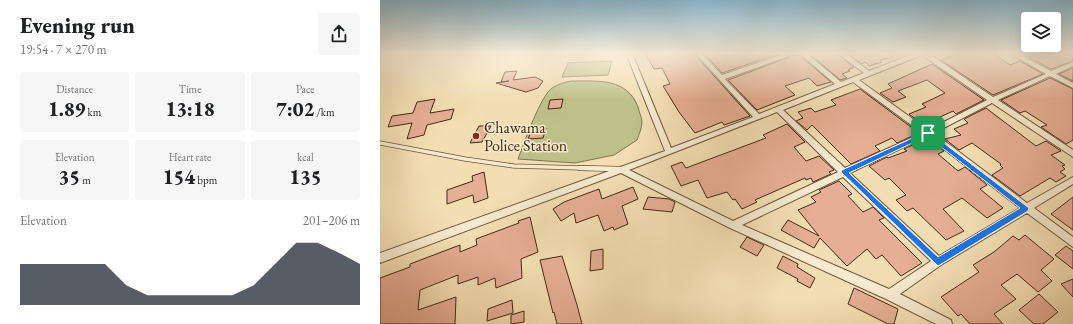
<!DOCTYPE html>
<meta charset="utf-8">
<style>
body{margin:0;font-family:"EB Garamond",serif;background:#f6f6f6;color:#202124;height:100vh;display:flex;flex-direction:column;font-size:15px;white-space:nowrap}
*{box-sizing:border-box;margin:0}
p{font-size:13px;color:#757577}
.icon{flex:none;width:22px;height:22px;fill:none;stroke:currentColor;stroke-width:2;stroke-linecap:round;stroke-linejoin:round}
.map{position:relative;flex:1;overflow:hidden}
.panel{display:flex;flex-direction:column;background:#fff;width:380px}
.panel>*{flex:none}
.tools{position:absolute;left:641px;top:12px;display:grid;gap:8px}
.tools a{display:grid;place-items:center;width:40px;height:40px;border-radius:4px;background:#fff;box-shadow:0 4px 16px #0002;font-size:20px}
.pin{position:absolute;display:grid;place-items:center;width:34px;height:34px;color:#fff;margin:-17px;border-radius:8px;box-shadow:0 2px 6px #0006}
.round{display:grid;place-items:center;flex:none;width:42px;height:42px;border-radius:4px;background:#f6f6f6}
.overview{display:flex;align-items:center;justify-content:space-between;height:68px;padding:0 20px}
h1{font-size:22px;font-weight:800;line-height:30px}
.figures{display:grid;grid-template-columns:repeat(3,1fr);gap:6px;height:68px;padding:4px 20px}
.figures div{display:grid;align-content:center;border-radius:4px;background:#f6f6f6;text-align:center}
.figures b{font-size:20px;font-weight:800}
.figures small{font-size:11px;font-weight:400}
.figures p{font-size:11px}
.chart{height:112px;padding:8px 20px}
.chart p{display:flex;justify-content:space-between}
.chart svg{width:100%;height:72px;margin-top:4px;fill:#111827;opacity:.7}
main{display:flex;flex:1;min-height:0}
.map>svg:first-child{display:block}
.green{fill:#bec08a;stroke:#807550}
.building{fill:#e6ae94;stroke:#432a15}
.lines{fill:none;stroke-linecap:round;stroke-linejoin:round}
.service-far1-casing{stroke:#6f573c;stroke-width:5}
.service-casing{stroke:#6f573c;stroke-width:6}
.minor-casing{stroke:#6f573c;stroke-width:2}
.tertiary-casing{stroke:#6f573c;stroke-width:1}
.service-far1{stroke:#f7eace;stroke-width:3.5}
.service{stroke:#f7eace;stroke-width:4.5}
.minor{fill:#f7eace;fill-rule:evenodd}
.tertiary{fill:#f7eace;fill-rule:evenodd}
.route{fill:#1a73e8;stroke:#fff;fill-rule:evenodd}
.poi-dot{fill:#8f2418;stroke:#f7eace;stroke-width:1.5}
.labels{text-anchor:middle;stroke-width:3;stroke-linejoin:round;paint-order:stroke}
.poi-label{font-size:16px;fill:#432a15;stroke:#f7eace;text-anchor:start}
</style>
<main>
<section class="panel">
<div class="overview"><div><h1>Evening run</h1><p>19:54 · 7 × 270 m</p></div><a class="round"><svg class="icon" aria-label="share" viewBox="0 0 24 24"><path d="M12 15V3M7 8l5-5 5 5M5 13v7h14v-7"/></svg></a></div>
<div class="figures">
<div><p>Distance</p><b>1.89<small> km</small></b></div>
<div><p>Time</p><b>13:18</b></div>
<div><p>Pace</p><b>7:02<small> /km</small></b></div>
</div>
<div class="figures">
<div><p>Elevation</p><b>35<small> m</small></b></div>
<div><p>Heart rate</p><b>154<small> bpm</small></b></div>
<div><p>kcal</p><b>135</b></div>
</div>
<div class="chart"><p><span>Elevation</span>201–206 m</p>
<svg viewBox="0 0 160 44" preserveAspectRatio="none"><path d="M0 44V19L10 19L20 19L30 19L40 19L50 32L60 38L70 38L80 38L90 38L100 38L110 32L120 19L130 6L140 6L150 12L160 19V44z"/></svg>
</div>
</section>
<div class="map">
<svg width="693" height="324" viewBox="0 0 693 324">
<rect width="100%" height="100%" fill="#f3deb3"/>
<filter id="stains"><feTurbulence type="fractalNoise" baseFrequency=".005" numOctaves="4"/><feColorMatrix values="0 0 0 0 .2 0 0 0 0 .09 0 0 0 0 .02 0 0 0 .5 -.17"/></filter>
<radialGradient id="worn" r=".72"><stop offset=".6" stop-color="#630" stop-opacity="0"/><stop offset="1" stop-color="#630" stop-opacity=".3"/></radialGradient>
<g class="green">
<polygon points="232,61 228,75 182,77 188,63"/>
<path d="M192,81C219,81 247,78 258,107C259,112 262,118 262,122C262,128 259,134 257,140L234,155L195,163L138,159C144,143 160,97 172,88C178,84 185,82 192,81Z"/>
</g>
<g class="building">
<polygon points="265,53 316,53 316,56 370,116 344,125 342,122 315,133 299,112 283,86 290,84 282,68 274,69"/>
<polygon points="324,53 401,53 342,73"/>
<polygon points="429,53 456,53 474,67 468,70 470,71 462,74 467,78 460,80"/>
<polygon points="468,53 513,53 513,57 500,60 502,62 489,66 485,62 482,64"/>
<polygon points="582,53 612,53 630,65 640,61 663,74 613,95 561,60"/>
<polygon points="659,53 693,53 693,61 671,69 649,57"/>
<polygon points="418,54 451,82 437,86 429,78 405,86 415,95 377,110 348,80"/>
<polygon points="552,64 604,100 576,114 573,111 543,125 529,114 546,107 542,104 565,93 547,80 518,91 526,97 513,102 500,93 512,88 508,84"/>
<polygon points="693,68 693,81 679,74"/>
<polygon points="137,71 133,80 155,77 163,81 158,88 146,92 116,83 129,81 121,82 125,72"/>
<polygon points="670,78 693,89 693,140 686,144 661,127 667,125 645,111 640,113 621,100"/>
<polygon points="480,89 539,133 517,143 512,138 495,146 500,151 471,164 432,125 427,130 416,121 423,118 418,112 431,108 435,112 456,105 451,100"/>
<polygon points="55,99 50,113 74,109 71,119 47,125 44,135 27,139 32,123 8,127 12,116 33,113 37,102"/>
<polygon points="183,99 181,108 168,109 170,100"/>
<polygon points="606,108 656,146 666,141 681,151 671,155 685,165 682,166 685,169 680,172 686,176 676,182 670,178 640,196 612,175 623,168 620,165 621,164 592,143 579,150 565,139 581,135 574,129 588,123 584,119"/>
<polygon points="407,124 425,142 414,147 426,161 439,156 454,170 449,172 451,174 433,182 431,178 426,180 425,178 375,200 377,202 362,209 355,199 353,200 347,192 327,198 318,180 301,186 291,166 302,162 306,168 386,138 383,135"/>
<polygon points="99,126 111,126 102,142 90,143"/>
<polygon points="166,128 163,138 148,139 152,129"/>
<polygon points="547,138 564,151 558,154 578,171 585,167 607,185 600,189 623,208 607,218 582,198 563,209 584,231 566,240 533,208 527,211 516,200 526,195 509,178 505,180 489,166 507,157 508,158 527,151 524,149"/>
<polygon points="104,172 108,198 94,203 93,195 67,204 67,190 93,181 92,176"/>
<polygon points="459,181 472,194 468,196 483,212 493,207 504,218 499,220 542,263 521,276 502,255 496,259 487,249 467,266 440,238 434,248 401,230 408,220 439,236 418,210 436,202 431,197 441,192 439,190"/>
<polygon points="253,187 258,199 242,206 248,224 234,230 233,227 224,231 218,215 196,223 194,213 181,221 173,209 184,202 219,189 222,199"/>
<polygon points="268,197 289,199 295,202 292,212 263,209"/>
<polygon points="693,197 693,230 671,214"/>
<polygon points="150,217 158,252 141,259 142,278 116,288 115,278 98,285 98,277 78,284 78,275 40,290 38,310 76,297 75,324 0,324 0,278 30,267 30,264 80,245 80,252 97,245 96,239 139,223 138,221"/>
<polygon points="645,235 674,259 661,270 672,281 658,292 637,274 621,285 636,299 614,314 623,324 590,324 581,314 578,316 561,297 599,272 593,265 614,252 633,236 639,240"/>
<polygon points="367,237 384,245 377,256 360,247"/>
<polygon points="686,246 693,251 693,269 675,255"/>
<polygon points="223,249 223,269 210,271 211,251"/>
<polygon points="182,256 197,305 202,324 177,324 174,312 173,313 160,260"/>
<polygon points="403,256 418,264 417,267 435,278 430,288 417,281 418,279 397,268"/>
<polygon points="693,279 693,297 681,284"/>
<polygon points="474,288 518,309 514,324 508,324 468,304"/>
<polygon points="659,294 678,312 663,324 654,324 639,310"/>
<polygon points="132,300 133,313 107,321 108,309"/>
<polygon points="144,311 144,322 131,324 131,315"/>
</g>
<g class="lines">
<defs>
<polyline id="service-far1" points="0,143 85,159 134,166 235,169"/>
<polyline id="service" points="200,168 239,169"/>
<path id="minor" d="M246,53H252L291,148L373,117L318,56L317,55L319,53L322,54L342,75L407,53H417L345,79L379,114L455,84L419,53H426L461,82L484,73L457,53H465L489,71L535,53H548L613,97L666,74L629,53H637L671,71L693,62V66L676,74L693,83V88L670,76L618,100L693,150V157L612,103L554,133L647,203L693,177V184L654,208L693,237V247L647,213L561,265L520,294L571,320L572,324H556L506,299L350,228L241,173L0,263V253L285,151ZM542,55L607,100L548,130L479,80ZM473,82L542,133L465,168L403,110ZM397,112L458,172L353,221L249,170ZM547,136L640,208L559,256L470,173ZM463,177L551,261L509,289L362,225Z"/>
<polygon id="tertiary" points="0,53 5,53 3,58 0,58"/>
</defs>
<use href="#service-far1" class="service-far1-casing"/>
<use href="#service" class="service-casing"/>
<use href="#minor" class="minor-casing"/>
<use href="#tertiary" class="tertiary-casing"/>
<use href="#service-far1" class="service-far1"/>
<use href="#service" class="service"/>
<use href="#minor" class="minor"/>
<use href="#tertiary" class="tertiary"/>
</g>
<linearGradient id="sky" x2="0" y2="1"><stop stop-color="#89b7d0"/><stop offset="0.54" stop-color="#faf0dd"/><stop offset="1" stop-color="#faf0dd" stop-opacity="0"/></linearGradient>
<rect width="693" height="99" fill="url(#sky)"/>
<path class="route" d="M548,131L649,208L648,211L558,266L461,172L462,170ZM547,136L640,208L558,257L469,173Z"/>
<circle class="poi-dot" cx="96" cy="136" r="4"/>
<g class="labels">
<g class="poi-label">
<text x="104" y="133">Chawama<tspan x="104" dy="18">Police Station</tspan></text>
</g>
</g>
<rect width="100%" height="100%" filter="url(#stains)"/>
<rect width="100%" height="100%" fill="url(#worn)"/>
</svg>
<div class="tools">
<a><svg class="icon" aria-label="layers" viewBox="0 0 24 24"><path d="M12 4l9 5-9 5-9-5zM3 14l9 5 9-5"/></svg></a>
</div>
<div class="pin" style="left:548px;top:133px;background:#1e9e55"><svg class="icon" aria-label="arrive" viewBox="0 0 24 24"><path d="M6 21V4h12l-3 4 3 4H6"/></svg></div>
</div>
</main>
